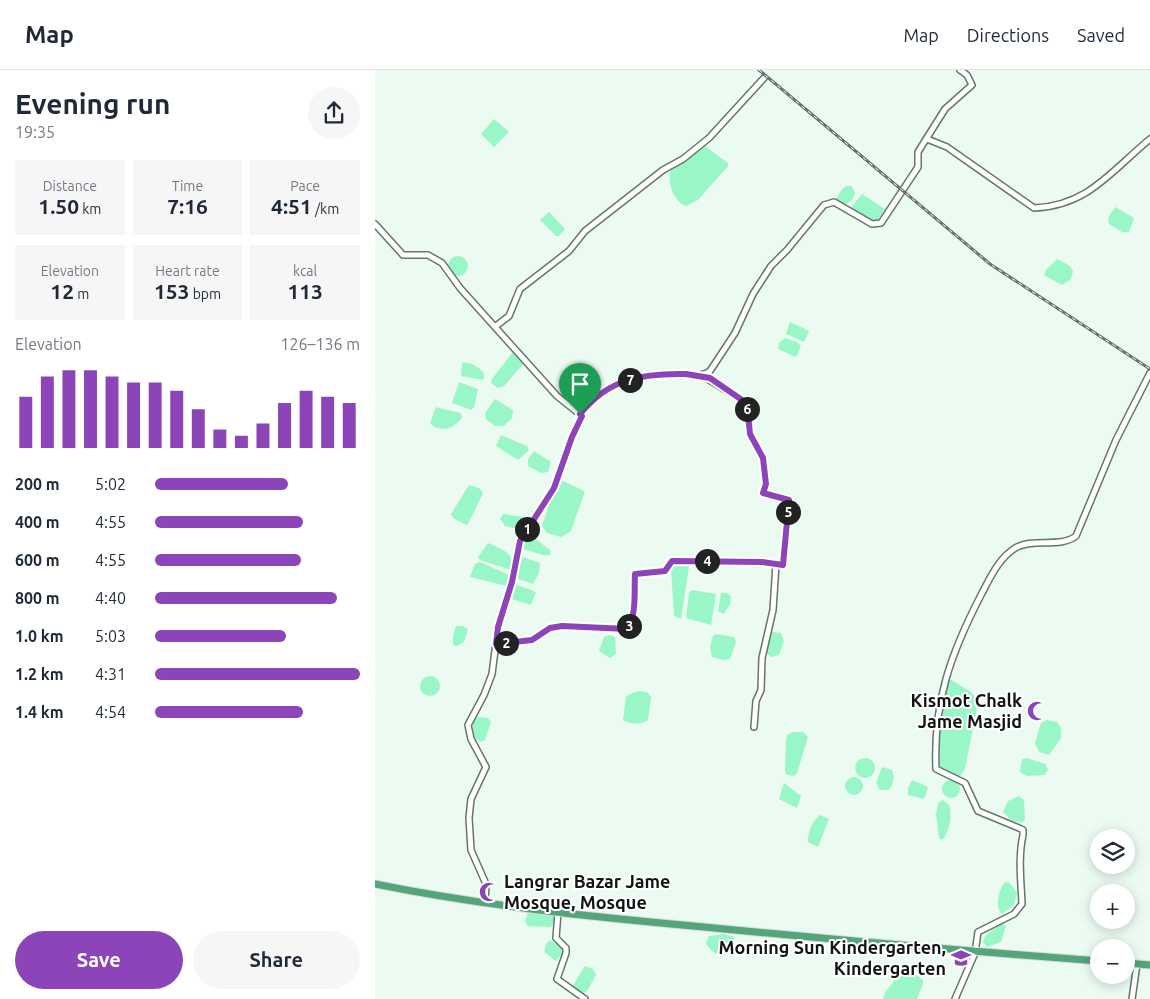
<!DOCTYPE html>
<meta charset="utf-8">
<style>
body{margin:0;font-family:Ubuntu,sans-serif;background:#f6f6f7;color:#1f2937;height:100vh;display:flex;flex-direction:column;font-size:19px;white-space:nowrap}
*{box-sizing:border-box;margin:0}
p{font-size:16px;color:#747a83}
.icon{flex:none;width:28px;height:28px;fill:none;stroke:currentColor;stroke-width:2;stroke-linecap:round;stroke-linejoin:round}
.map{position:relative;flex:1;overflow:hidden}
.sheet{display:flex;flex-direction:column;background:#fff;width:375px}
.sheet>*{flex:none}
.tools{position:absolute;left:715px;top:759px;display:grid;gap:10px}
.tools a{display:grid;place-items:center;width:45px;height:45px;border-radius:50%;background:#fff;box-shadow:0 2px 12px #0003;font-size:25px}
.pin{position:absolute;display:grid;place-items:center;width:42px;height:42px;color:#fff;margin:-51px -21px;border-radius:50% 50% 50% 0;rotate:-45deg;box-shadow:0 0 5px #0007}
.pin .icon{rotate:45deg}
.km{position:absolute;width:25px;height:25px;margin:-12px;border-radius:50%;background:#222;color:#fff;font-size:14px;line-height:25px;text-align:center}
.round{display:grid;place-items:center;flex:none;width:52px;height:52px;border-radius:26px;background:#f6f6f7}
.overview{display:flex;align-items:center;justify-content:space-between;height:85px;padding:0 15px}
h1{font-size:28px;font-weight:700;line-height:38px}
.stats{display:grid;grid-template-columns:repeat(3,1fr);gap:8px;height:85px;padding:5px 15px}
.stats div{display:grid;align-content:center;border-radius:0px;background:#f6f6f7;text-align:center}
.stats b{font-size:21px;font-weight:700}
.stats small{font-size:14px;font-weight:400}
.stats p{font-size:14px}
.chart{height:140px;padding:10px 15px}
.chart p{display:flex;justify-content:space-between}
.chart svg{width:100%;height:90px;margin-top:5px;stroke:#8c45b8;stroke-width:6}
.button{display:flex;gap:10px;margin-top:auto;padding:10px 15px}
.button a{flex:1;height:58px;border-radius:30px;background:#8c45b8;color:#fff;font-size:20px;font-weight:700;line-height:58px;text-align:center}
.button a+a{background:#f6f6f7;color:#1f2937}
ul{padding:0 15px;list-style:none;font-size:16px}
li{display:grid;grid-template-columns:80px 60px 1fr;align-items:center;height:38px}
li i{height:12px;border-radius:6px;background:#8c45b8}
header{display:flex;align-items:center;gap:30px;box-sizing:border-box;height:70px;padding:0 25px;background:#fff;border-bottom:1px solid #e0e1e3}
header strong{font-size:24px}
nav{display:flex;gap:28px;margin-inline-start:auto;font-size:18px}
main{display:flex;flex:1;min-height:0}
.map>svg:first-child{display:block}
.water{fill:#99f6c6}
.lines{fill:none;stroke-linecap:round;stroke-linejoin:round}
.minor-casing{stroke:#67766d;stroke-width:8}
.highway-casing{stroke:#d9dad9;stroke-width:9}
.minor{stroke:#fff;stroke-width:5}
.highway{stroke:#53a57c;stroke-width:7}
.rail-casing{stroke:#66706a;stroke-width:3}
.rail{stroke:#fff;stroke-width:1;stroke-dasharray:4;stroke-linecap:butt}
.route-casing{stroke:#fff;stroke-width:10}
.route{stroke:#8c45b8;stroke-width:6}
.labels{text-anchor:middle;stroke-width:4;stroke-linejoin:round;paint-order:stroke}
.poi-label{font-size:18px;font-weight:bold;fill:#111613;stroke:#fff;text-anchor:end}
</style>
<header>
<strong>Map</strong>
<nav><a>Map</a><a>Directions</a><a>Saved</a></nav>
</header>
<main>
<section class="sheet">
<div class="overview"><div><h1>Evening run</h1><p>19:35</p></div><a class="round"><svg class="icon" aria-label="share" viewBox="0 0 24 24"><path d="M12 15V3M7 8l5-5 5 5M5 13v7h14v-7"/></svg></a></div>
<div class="stats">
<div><p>Distance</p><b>1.50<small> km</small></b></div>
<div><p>Time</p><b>7:16</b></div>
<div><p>Pace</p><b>4:51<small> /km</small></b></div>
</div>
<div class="stats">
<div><p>Elevation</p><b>12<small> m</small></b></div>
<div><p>Heart rate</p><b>153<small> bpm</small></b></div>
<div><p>kcal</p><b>113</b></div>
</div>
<div class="chart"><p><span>Elevation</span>126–136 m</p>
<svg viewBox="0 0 160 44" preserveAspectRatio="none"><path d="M5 44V19M15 44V9M25 44V6M35 44V6M45 44V9M55 44V12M65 44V12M75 44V16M85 44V25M95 44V35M105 44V38M115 44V32M125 44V22M135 44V16M145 44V19M155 44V22"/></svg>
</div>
<ul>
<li><b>200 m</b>5:02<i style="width:65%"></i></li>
<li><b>400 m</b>4:55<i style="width:72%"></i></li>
<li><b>600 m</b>4:55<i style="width:71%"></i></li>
<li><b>800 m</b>4:40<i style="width:89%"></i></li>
<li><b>1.0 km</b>5:03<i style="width:64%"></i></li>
<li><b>1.2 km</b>4:31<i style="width:100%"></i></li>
<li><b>1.4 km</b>4:54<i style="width:72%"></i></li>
</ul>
<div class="button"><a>Save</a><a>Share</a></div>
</section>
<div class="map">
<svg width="775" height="929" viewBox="0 0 775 929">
<rect width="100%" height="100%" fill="#ebfbf2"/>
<g class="water">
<polygon points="119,49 134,62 119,77 106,64"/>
<path d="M330,76L353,93V96L323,130L311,136C299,132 290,109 297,98C301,93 324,80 330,76Z"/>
<polygon points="471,116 477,116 480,123 477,130 470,135 461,129 467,119"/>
<polygon points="487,124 510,139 502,151 498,152 477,140 477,136"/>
<polygon points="740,137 759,148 754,162 747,162 734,154 733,148"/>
<polygon points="174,142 190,159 184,166 181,166 165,150"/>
<circle cx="83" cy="196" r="10"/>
<polygon points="682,189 695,196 698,201 696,209 687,215 669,205 671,200"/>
<polygon points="415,252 434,261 429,272 411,264"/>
<polygon points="410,268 422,272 426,276 421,287 403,279 404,273"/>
<polygon points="138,282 149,293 129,316 123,318 116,313 117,309"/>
<path d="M87,293C95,292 105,297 109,304V310L86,306Z"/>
<polygon points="84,312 103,319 99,337 96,340 77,333"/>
<polygon points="120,329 138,340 137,348 129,356 120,356 111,349 110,343"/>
<path d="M61,337L85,343L87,347C81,358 65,364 55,353Z"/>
<polygon points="126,365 152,376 154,380 143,390 121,376"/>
<polygon points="159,381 176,392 173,402 166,403 153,396 153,389"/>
<polygon points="186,410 209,421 209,424 196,461 186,467 172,463 167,456 177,425"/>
<polygon points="94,415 104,418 108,423 93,454 91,455 78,448 76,444"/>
<polygon points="128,444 148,447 149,455 143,459 130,456 125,449"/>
<polygon points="154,464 175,480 175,485 168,485 148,479 150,465"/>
<path d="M113,473C127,480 141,482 136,500L105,490L103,487Z"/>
<path d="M148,487L165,493L164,503L158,514L140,508C139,501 142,490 148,487Z"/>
<polygon points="105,492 134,505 132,516 95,507 100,494"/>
<polygon points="298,493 313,493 314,496 306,549 299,546 296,499"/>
<polygon points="140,514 161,522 156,535 137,529"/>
<polygon points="317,520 341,524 336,555 311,548 314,523"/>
<polygon points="346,523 352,523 356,527 355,534 349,544 343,541"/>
<polygon points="81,556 87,556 93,559 89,572 82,576 78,575 78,565"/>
<polygon points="397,562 406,563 409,571 404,585 396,587 391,583 394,566"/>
<polygon points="341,564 359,567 361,572 355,589 349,590 337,587 335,577 338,566"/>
<polygon points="234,565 240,567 241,584 235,588 224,581 229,567"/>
<circle cx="55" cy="616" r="10"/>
<path d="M573,608L596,622L603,632L590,699L585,706H579L565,697C562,675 566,629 573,608Z"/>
<path d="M263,621L272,622L276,627L273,650C267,655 254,654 248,650L251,626Z"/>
<path d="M103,647L113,648L116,652L110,670L105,672C97,667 96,657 100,649Z"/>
<polygon points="672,650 682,652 686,658 686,668 674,685 664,682 660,673 666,653"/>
<polygon points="419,662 428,662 433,667 422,703 419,706 412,705 410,702 411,669 413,664"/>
<polygon points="652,688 670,694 673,699 670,705 652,706 645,702 647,689"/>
<circle cx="490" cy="698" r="10"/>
<path d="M507,697L517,700C520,707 519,715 513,720H505L501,713Z"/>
<circle cx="479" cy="716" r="9"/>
<polygon points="537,710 553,717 549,729 533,725 533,718"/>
<circle cx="576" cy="719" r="9"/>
<polygon points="409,713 426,726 422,738 404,729"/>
<polygon points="644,726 649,730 650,750 647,753 636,750 628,742 633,731"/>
<path d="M568,730L574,735C577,746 575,762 567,770L564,768L561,744L563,733Z"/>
<path d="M445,745L454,749L443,777L433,772C432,763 438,750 445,745Z"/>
<path d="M630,812L635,813L642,823L639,835L627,844C619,838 624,819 630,812Z"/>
<polygon points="153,842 177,845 180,846 181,853 175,857 153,856 150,851"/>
<polygon points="626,853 631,856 626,872 612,877 608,872 610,866"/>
<path d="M349,864L360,867L353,884C343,887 335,881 331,873L334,866Z"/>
<polygon points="175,870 187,878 188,883 181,891 169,882 171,874"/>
<polygon points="210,896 218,899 221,905 212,921 207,924 197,917"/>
<polygon points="528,898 533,899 548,910 548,914 542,929 508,929 510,923"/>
</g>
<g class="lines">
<defs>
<g id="minor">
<path d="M552,69L572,77L659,138C713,136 736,101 775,69"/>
<polyline points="0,154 28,185 53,185 67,193 85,218 182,326 207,346 197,367 179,418 145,471 137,512 123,557 117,604 109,625 93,655 96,669 111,697 96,729 94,748 96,780 111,814 110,832"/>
<polyline points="121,256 134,246 145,219 194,181 210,161 288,100 308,89 334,68 389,8"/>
<path d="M205,344C231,311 264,303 305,304C316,304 326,308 335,301L360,263L378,224L396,196L412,180L449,135L459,132L497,154L506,153L543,97V82L570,39L597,15L592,5L585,0"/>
<path d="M121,574L157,570L175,558L187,556L252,559C262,546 259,520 260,504L290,501L297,491L387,492L408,495L414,430L388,423L391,414L388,388L375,364L373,344L367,330L328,306"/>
<polyline points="379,657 381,631 386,620 387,588 398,540 401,494"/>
<polyline points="183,842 181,868 191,878 191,883 182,909 210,929"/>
<path d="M580,929L600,883L603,862L639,844L647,834C646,810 643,788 648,765V760L644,758L603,741L590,713L561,699C558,632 576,583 606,525C615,508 624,487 642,477C659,468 686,478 701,466L741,370L775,303"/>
<polyline points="757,929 762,894"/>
</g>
<g id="highway">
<path d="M0,814C108,836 219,847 329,857C461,870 592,881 724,891"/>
<polyline points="751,893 775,895"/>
</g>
</defs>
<use href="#minor" class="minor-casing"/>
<use href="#highway" class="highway-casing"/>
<use href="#minor" class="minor"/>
<use href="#highway" class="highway"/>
<defs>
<polyline id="rail" points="384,0 615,194 775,299"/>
</defs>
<use href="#rail" class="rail-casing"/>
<use href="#rail" class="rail"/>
</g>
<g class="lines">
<defs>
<path id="route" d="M311,304L335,308L367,330L373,344L375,364L388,388L391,414L388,423L414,430L408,495L387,492L297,491L290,501L260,504C259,521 262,546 252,559L187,556L175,558L157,570L121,574L123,557L137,512L145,471L179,418L197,367L207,346L205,344C233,309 267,303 311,304Z"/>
</defs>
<use href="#route" class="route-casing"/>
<use href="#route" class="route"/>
</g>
<defs>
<symbol id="mosque-bare" viewBox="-9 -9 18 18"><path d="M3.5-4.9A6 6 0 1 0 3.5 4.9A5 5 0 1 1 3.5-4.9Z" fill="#8c45b8" stroke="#fff" stroke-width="2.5" paint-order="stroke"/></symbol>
<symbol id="school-bare" viewBox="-9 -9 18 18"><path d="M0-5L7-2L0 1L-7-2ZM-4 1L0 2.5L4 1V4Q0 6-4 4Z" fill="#8c45b8" stroke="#fff" stroke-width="2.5" paint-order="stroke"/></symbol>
</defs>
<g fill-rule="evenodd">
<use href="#mosque-bare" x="648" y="627" width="28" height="28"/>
<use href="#mosque-bare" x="100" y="808" width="28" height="28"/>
<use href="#school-bare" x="572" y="874" width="28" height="28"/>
</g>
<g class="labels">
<g class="poi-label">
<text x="647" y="637">Kismot Chalk<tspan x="647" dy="21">Jame Masjid</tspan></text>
<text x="129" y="818" text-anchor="start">Langrar Bazar Jame<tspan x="129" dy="21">Mosque, Mosque</tspan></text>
<text x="571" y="884">Morning Sun Kindergarten,<tspan x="571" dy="21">Kindergarten</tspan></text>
</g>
</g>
</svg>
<div class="tools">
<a><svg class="icon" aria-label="layers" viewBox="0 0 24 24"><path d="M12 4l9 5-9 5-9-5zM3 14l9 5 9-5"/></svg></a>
<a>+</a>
<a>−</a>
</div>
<div class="pin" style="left:205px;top:344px;background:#1e9e55"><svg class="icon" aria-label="arrive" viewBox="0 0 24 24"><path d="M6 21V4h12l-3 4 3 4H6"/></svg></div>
<b class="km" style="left:152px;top:459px">1</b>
<b class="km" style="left:131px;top:573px">2</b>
<b class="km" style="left:254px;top:556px">3</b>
<b class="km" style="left:332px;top:491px">4</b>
<b class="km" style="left:413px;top:442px">5</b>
<b class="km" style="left:372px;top:339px">6</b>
<b class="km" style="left:255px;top:310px">7</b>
</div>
</main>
